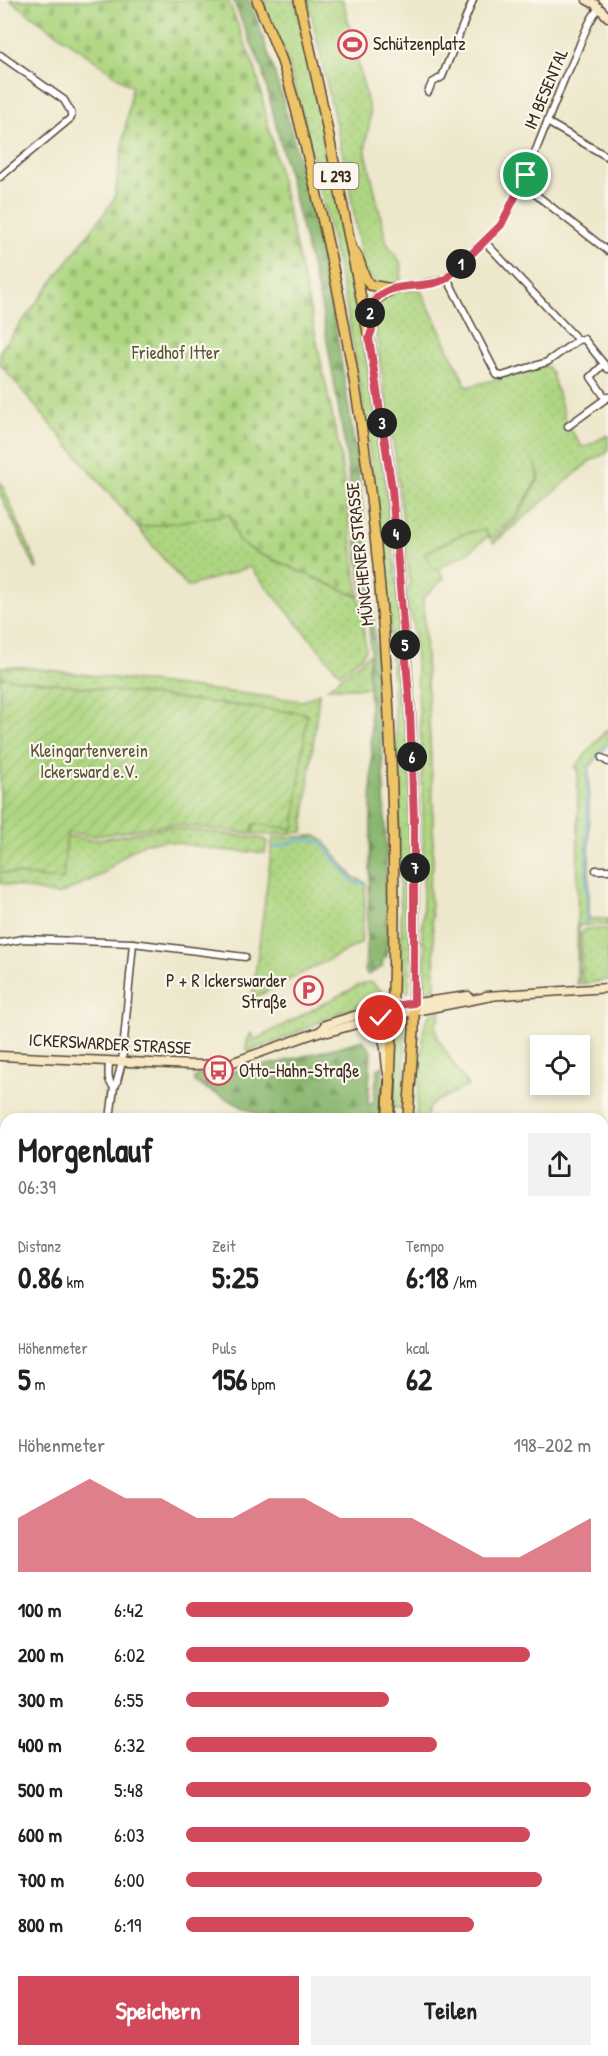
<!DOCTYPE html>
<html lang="de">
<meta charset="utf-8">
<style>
body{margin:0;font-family:"Patrick Hand",sans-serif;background:#f2f2f2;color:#202124;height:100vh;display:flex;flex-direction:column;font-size:22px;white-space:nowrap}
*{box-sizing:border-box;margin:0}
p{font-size:20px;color:#757577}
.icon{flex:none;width:33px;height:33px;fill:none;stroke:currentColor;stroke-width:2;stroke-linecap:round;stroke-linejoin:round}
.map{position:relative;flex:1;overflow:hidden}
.details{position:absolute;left:0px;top:1113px;width:609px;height:944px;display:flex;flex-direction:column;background:#fff;border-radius:18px 18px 0 0;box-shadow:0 3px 9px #0003}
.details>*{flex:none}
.buttons{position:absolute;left:530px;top:1035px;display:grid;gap:12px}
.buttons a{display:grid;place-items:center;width:60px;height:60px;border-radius:0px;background:#fff;box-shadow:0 3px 9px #0003;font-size:30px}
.pin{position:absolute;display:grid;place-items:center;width:51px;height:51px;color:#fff;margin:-26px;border:3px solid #fff;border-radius:50%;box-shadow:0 2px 6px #0007}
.km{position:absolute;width:30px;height:30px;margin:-15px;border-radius:50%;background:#222;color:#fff;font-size:16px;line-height:30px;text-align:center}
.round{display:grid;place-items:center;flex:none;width:63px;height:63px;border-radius:0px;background:#f2f2f2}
.summary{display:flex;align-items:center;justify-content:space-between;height:102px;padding:0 18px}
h1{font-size:33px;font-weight:700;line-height:45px}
.stats{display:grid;grid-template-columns:repeat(3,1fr);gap:9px;height:102px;padding:6px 18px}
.stats div{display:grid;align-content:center}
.stats b{font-size:30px;font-weight:700}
.stats small{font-size:16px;font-weight:400}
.stats p{font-size:16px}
.chart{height:168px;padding:12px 18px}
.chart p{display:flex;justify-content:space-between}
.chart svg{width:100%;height:108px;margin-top:6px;fill:#d1495b;opacity:.7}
.cta{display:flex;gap:12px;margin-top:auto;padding:12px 18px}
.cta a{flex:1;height:69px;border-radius:0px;background:#d1495b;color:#fff;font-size:24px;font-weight:700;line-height:69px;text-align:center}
.cta a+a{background:#f2f2f2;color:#202124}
ul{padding:0 18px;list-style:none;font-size:20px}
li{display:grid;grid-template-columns:96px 72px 1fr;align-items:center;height:45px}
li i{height:15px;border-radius:8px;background:#d1495b}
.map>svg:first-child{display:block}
.grass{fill:url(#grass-dots);stroke:#748050;stroke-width:1.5}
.forest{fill:url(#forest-firs);stroke:#627046;stroke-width:1.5}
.cemetery{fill:url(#cemetery-stones);stroke:#748050;stroke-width:1.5}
.garden{fill:url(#garden-furrows);stroke:#748050;stroke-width:1.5}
.pitch{fill:#aed681;stroke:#748050;stroke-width:1.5}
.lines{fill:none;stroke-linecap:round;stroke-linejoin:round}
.stream{stroke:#76b2e8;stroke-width:2}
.street-casing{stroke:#564638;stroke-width:9}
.secondary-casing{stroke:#564638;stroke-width:11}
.primary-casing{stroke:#564638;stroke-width:12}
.highway-casing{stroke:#564638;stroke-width:14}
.street{stroke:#fff;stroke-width:6}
.secondary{stroke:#f8e7c3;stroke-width:8}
.primary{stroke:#eec469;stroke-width:9}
.highway{stroke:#eec469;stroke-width:10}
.route-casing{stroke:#fff;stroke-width:12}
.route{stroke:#d1495b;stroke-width:8}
.labels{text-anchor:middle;stroke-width:4.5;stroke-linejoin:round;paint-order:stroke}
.shield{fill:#fbf7ec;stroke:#75685c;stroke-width:1.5}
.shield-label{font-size:16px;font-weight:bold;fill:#3b2a1e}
.poi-label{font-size:18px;fill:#3b2a1e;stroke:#fbf7ec;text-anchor:start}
.street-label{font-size:18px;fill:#3b2a1e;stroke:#fbf7ec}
.park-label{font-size:18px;fill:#585537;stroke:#fbf7ec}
</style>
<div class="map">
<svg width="608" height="2056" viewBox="0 0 608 2056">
<defs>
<pattern id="grass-dots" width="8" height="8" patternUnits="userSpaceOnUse" patternTransform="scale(1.5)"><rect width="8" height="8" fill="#aed681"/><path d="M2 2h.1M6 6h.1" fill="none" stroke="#97b86f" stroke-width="1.8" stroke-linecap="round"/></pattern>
<pattern id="forest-firs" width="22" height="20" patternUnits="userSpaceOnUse" patternTransform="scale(1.5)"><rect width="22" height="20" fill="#8ab76f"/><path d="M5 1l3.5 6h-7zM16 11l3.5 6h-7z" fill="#72955b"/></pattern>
<pattern id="cemetery-stones" width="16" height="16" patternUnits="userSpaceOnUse" patternTransform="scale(1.5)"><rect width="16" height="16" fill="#aed681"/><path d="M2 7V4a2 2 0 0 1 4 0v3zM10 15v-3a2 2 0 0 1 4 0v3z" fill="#97b86f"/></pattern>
<pattern id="garden-furrows" width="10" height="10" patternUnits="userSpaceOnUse" patternTransform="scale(1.5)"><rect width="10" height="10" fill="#aed681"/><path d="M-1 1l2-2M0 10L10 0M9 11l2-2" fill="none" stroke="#97b86f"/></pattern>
</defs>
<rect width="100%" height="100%" fill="#fbf7ec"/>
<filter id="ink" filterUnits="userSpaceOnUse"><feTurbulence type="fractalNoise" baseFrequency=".0167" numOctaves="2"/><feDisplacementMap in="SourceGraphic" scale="12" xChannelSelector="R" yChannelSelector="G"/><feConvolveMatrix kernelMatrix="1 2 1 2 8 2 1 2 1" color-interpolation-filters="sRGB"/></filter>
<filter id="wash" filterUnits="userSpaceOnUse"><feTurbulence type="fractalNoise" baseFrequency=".008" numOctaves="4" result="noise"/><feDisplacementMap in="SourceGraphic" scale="24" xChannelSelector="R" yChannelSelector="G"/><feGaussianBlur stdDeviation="1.35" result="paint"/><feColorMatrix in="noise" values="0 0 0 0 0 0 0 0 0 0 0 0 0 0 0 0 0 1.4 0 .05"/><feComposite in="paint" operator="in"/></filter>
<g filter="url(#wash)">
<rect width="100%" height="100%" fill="#ede7cb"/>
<g class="grass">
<path d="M262,0H295C324,139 355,279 376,420C404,608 417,802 409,992L403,991L396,733L389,621L366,423L346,304L319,183L288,63Z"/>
<path d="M308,0H343L370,113C371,126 364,139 366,153L387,244L397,257L402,266L400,284C382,286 374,284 363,268L347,173Z"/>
<path d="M420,289L467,387L547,366L552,374L567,425L583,448L608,435V452L590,461L494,543L492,541L517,518L540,477L534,462L538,478L516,516L490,539L484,529L435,570L439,568L444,578L423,598L433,800V866L429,884L434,944L435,989L427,990L425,988V943H422C426,834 422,723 412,615L407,610L406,592L410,585L396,460L373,317C379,292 398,293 420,289Z"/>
<polygon points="0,481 34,558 37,567 36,569 0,494"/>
<polygon points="230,514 239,541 258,553 359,597 366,650 361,657 340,674 250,567 187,587 138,528"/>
<polygon points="371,653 368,668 369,688 328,688"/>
<polygon points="0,667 23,667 303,701 319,693 303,832 270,835 252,834 254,823 294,829 2,677 0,679"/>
<polygon points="608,728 608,744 589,768 589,919 608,919 608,925 579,925 579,984 577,984 578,768 575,767"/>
<polygon points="169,827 264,839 267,842 265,853 220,850 166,841 145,843 127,853 101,875 58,895 0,883 0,872 62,880 0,828 96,840"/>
<polygon points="316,836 324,841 353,877 366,883 361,943 252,999 273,838"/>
<polygon points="585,929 608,929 608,980 582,984 581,934"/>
<polygon points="371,982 381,991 379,1000 344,1011 280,1040 248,1051 246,1048 248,1038 251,1033 255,1040 359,985"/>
<polygon points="441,1010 440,1017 435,1024 438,1039 468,1086 434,1102 428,1109 427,1119 416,1119 424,1026 431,1013"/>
<polygon points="403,1022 405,1028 404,1108 394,1108 398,1028"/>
<polygon points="603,1683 608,1684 608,1768 603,1766"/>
<polygon points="0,2016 6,2021 6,2050 76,2051 70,2056 0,2056"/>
<polygon points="82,2050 239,2050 239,2051 235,2056 75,2056"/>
</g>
<g class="forest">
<path d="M233,0H249C271,54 286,109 300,165C337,310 359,457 373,605L364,606L346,453L321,305L262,69Z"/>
<path d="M373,612C382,727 388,841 387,956L383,959L382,967L368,975L365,971L370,879L372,756L368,668L371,653L368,614Z"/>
<path d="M363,1040L371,1051L368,1105L373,1104L378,1069L383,1066L380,1119H266L201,1086L195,1082L194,1079L198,1074C254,1072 309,1055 363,1040Z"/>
<polygon points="608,1867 608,2000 603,1992 603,1872"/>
<polygon points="469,2051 589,2050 593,2056 466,2056"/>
</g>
<polygon class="cemetery" points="10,0 228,0 256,71 310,309 340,453 359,597 258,553 238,541 230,514 138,528 0,364 0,351 114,200 132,87"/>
<polygon class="garden" points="2,677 307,714 294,829 254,824 252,834 171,824 96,836 67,833 63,880 0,872 0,679"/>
<polygon class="pitch" points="484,529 488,536 469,552 434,571 425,553 460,535"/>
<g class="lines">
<g class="stream">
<polyline points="596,757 608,743"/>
<path d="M274,848C289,844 310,833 323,844L354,882L366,884"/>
<polyline points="587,923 587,784 588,769 590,764"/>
</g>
</g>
</g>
<g filter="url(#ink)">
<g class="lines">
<defs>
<g id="street">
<polyline points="0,55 64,100 71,112 71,118 0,177"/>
<polyline points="428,92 432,83 442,77 473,0"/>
<polyline points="547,122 608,157"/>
<polyline points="521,183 608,251"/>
<polyline points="484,241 578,340"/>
<polyline points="447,278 497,375 502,376 547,362 578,340 584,339 608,369"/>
<path d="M392,289L444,280L501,225L526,175L565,77C578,56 583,27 599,8"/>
<polyline points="604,364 591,377 606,399"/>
<polyline points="568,426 608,397"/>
<polyline points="602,758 608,762"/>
<polyline points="596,870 608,870"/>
<polyline points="0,943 23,939 133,943 122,1062 116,1085 114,1087 110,1119"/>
<polyline points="133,943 245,957"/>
<path d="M109,1061C109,1070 106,1081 114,1087"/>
<polyline points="0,1181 6,1183"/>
<polyline points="0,1550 6,1555"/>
<polyline points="0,1725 6,1729"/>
<polyline points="0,1815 6,1803"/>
<polyline points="603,1831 608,1824"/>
<polyline points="0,1940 6,1945"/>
</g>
<g id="secondary">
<polyline points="587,0 595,4 608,17"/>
<polyline points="486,996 608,988"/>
<path d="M359,1024C396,1032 380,1053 390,1081"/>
<polyline points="321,1031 325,1025 380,1008 468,996"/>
<polyline points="0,1056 193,1065 228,1064 321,1031 328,1032 374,1019 492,996"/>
<polyline points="242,2056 246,2050"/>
<polyline points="259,2056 263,2050"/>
</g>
<g id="primary">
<path d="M257,0C265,21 274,40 282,61C297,106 307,153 318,200C340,293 357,386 369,482C393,681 399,881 390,1081"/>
<polyline points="299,0 323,107 369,338 392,489 410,709 414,821 414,1031 408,1117"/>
<path d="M354,251C362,261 361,275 370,285L392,289"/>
<path d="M372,327C368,303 372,301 392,289"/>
</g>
<g id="highway">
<polyline points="388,1119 390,1081"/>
<polyline points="408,1119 408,1117"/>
<polyline points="336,2050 338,2056"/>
<polyline points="371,2050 372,2056"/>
<polyline points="392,2050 392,2056"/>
</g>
</defs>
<use href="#street" class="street-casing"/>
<use href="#secondary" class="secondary-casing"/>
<use href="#primary" class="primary-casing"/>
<use href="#highway" class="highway-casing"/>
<use href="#street" class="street"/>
<use href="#secondary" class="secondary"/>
<use href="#primary" class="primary"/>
<use href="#highway" class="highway"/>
</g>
</g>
<g class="lines" filter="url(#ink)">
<defs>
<path id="route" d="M381,1018L393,1015V1006L414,1003V821L410,709L392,489L369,338L372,330L371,307C384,277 425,292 447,278L501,225L526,175"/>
</defs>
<use href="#route" class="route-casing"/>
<use href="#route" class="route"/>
</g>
<defs>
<symbol id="stadium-ring" viewBox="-11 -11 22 22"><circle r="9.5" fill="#fbf7ec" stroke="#d1495b" stroke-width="1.5"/><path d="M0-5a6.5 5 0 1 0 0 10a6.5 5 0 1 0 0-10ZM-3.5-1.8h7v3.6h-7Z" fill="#d1495b"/></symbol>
<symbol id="parking-ring" viewBox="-11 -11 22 22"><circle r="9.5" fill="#fbf7ec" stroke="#d1495b" stroke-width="1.5"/><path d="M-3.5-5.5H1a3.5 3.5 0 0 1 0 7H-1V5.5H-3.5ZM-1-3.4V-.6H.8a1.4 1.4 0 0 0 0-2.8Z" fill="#d1495b"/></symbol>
<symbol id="bus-ring" viewBox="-11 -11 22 22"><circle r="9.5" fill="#fbf7ec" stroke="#d1495b" stroke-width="1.5"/><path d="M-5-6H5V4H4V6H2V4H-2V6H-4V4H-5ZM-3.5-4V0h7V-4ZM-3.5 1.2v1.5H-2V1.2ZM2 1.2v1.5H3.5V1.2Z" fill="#d1495b"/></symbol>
</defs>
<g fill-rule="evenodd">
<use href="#stadium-ring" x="336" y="28" width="33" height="33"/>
<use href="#parking-ring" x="292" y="974" width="33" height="33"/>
<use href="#bus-ring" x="202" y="1054" width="33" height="33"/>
</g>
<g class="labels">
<rect class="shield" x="313.5" y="163" width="45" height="26" rx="4.5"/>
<g class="shield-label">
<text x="336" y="182">L 293</text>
</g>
<g class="poi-label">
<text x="373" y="50">Schützenplatz</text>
<text x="287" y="987" text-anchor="end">P + R Ickerswarder<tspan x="287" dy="21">Straße</tspan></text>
<text x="239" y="1077">Otto-Hahn-Straße</text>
</g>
<g class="street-label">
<text transform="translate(546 89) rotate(-67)" y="6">IM BESENTAL</text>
<text transform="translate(360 554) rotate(-96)" y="6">MÜNCHENER STRASSE</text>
<text transform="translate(110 1044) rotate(3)" y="6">ICKERSWARDER STRASSE</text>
</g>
<g class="park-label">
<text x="176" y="359">Friedhof Itter</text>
<text x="89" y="757">Kleingartenverein<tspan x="89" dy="21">Ickersward e.V.</tspan></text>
</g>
</g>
</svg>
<div class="buttons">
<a><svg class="icon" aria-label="locate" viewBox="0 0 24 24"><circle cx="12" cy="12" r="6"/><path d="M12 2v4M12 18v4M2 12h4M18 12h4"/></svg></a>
</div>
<div class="pin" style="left:526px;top:175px;background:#1e9e55"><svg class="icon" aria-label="arrive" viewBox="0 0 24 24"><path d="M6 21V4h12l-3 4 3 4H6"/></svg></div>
<div class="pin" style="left:381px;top:1018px;background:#d93025"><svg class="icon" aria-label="check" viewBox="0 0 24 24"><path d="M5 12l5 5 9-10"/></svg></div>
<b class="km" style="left:461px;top:264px">1</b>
<b class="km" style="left:370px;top:313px">2</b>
<b class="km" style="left:382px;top:423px">3</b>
<b class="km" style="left:396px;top:534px">4</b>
<b class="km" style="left:405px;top:645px">5</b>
<b class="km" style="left:412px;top:757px">6</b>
<b class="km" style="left:415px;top:868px">7</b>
<section class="details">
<div class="summary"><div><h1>Morgenlauf</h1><p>06:39</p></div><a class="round"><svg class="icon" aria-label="share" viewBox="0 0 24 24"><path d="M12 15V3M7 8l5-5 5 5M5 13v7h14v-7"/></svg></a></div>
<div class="stats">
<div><p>Distanz</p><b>0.86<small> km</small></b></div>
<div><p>Zeit</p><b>5:25</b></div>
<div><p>Tempo</p><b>6:18<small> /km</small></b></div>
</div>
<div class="stats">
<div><p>Höhenmeter</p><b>5<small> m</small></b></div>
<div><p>Puls</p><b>156<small> bpm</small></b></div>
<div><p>kcal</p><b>62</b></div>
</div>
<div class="chart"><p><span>Höhenmeter</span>198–202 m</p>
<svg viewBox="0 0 160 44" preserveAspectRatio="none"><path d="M0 44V22L10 14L20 6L30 14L40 14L50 22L60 22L70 14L80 14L90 22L100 22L110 22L120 30L130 38L140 38L150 30L160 22V44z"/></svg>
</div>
<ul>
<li><b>100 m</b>6:42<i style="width:56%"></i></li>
<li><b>200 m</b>6:02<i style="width:85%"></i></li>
<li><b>300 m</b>6:55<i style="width:50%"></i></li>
<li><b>400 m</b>6:32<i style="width:62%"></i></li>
<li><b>500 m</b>5:48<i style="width:100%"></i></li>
<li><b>600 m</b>6:03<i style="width:85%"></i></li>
<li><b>700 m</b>6:00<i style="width:88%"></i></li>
<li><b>800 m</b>6:19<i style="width:71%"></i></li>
</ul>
<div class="cta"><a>Speichern</a><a>Teilen</a></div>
</section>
</div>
